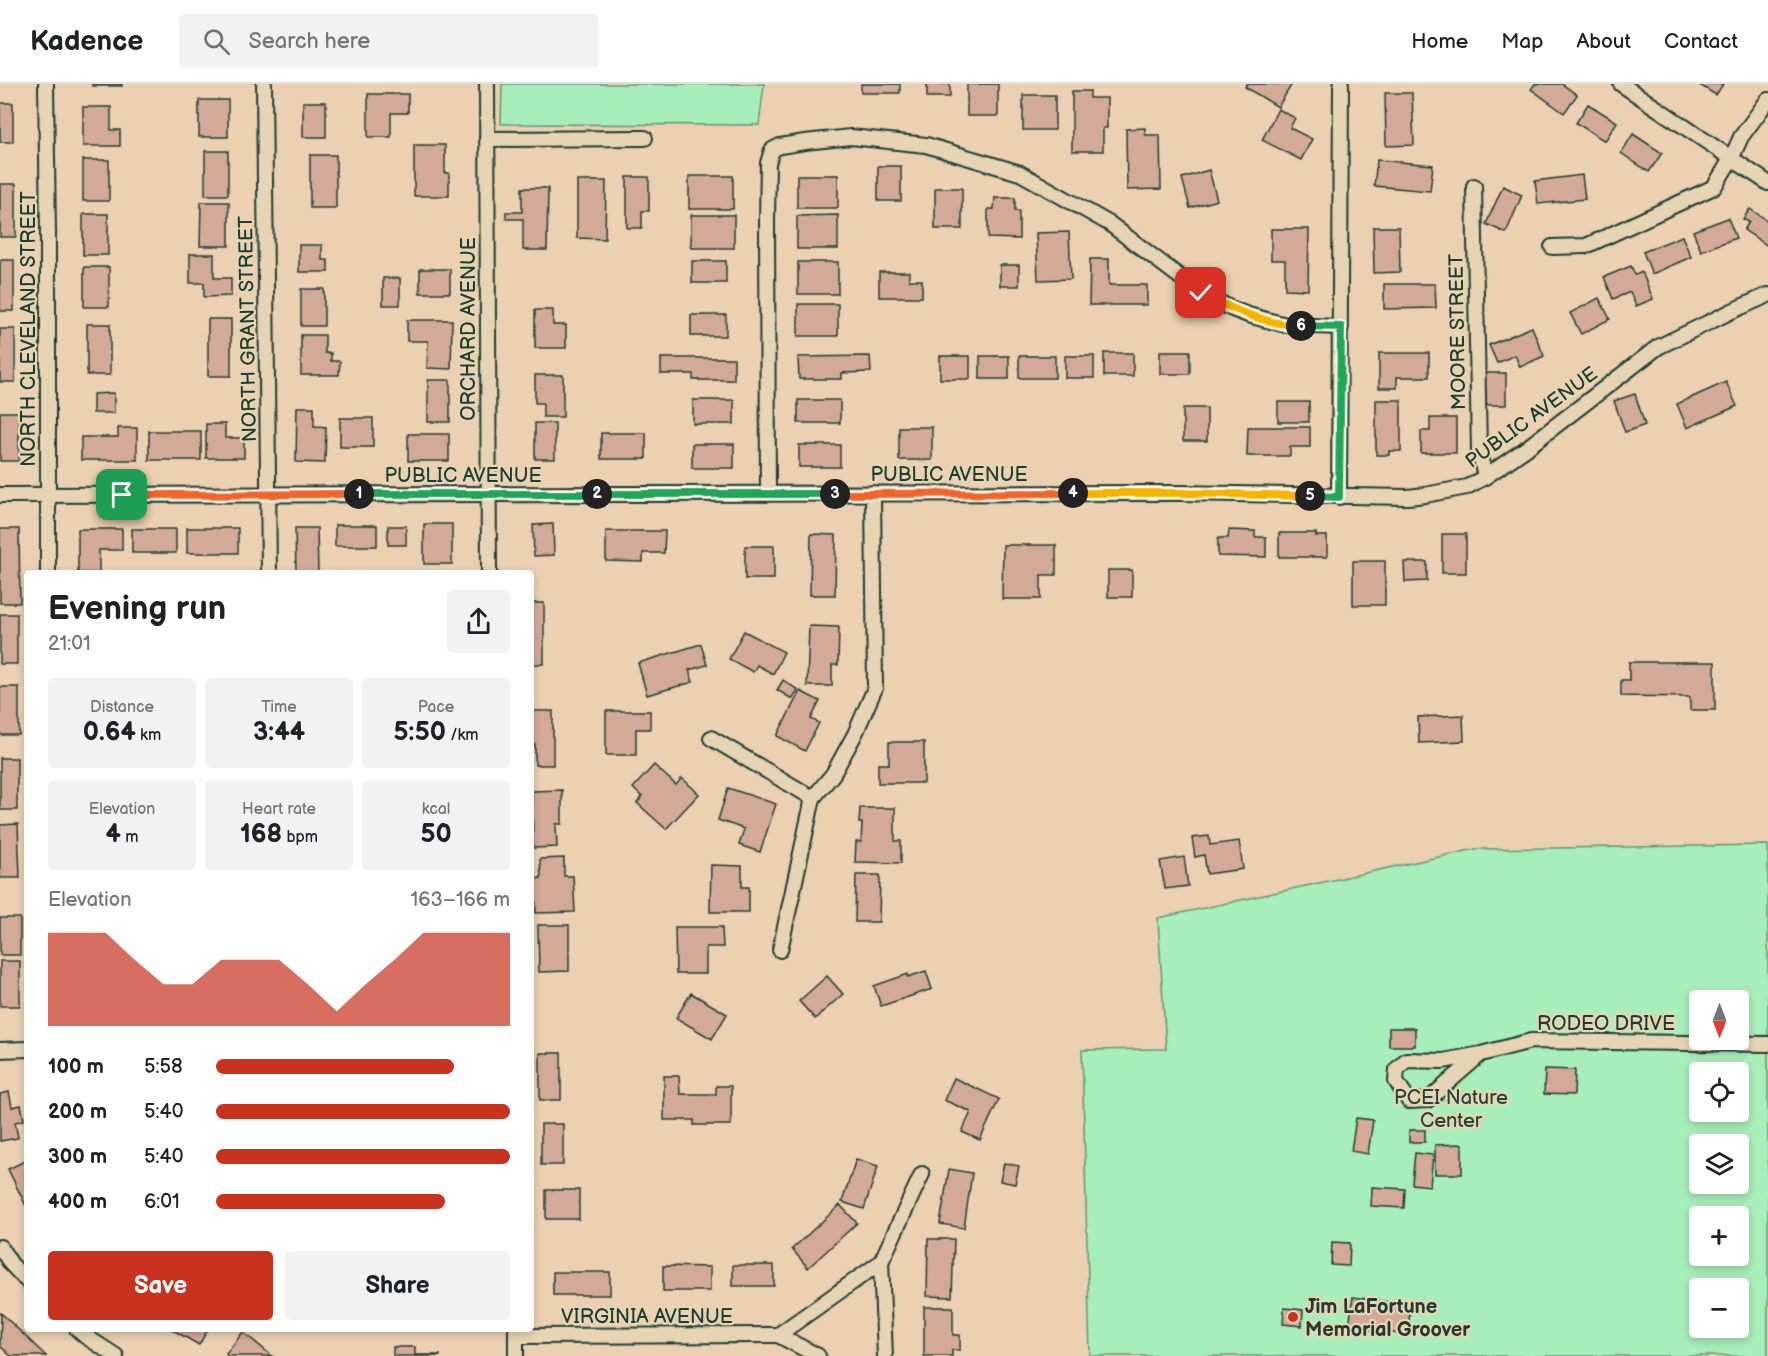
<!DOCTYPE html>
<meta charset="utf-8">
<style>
body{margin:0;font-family:"Balsamiq Sans",sans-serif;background:#f2f2f2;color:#202124;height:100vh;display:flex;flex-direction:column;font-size:22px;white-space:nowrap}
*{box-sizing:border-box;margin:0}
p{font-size:20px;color:#757577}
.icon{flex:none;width:33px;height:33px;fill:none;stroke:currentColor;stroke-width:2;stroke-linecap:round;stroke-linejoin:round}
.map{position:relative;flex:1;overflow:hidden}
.side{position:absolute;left:24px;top:486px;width:510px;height:762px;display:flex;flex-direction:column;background:#fff;border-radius:6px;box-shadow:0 3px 9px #0003}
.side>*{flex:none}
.needle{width:39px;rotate:180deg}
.fabs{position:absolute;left:1689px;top:906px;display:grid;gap:12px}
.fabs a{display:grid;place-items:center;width:60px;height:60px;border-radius:6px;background:#fff;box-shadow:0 3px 9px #0003;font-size:30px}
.pin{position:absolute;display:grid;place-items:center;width:51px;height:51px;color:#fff;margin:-26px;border-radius:12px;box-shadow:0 3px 9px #0006}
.km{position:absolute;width:30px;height:30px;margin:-15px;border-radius:50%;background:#222;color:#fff;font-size:16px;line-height:30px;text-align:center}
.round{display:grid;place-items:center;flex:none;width:63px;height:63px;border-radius:6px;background:#f2f2f2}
.headline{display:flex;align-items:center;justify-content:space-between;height:102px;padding:0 24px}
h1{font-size:33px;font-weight:600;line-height:45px}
.figures{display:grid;grid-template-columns:repeat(3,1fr);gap:9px;height:102px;padding:6px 24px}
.figures div{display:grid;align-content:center;border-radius:6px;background:#f2f2f2;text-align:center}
.figures b{font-size:26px;font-weight:600}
.figures small{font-size:16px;font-weight:400}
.figures p{font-size:16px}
.chart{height:168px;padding:12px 24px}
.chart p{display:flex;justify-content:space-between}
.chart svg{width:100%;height:108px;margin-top:6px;fill:#c8321e;opacity:.7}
.button{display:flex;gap:12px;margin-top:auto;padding:12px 24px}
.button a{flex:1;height:69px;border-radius:6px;background:#c8321e;color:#fff;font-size:24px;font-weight:600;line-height:69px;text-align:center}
.button a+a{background:#f2f2f2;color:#202124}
ul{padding:0 24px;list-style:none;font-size:20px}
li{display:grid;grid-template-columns:96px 72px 1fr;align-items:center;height:45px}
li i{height:15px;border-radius:8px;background:#c8321e}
header{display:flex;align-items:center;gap:36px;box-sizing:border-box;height:84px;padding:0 30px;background:#fff;border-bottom:2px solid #e0e0e0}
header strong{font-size:28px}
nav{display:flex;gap:33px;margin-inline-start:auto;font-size:21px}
.search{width:420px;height:54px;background:#f2f2f2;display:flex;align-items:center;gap:15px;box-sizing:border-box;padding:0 21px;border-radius:6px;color:#757577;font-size:22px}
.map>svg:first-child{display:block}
.green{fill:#a7eeba;stroke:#639677;stroke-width:1.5;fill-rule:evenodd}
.building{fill:#d2aa97;stroke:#1f3d34;stroke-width:1.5}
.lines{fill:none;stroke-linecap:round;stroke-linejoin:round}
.minor-casing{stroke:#1f3d34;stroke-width:18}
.minor{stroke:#e7d4b2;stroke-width:14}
.split-1-casing{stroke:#fff;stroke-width:12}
.split-2-casing{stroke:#fff;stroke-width:12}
.split-3-casing{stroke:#fff;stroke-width:12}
.split-4-casing{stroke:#fff;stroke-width:12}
.split-5-casing{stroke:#fff;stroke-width:12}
.split-6-casing{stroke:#fff;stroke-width:12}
.split-7-casing{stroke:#fff;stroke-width:12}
.split-1{stroke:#f0652b;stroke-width:8}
.split-2{stroke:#22a559;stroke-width:8}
.split-3{stroke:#22a559;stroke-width:8}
.split-4{stroke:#f0652b;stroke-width:8}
.split-5{stroke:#f5b400;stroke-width:8}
.split-6{stroke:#22a559;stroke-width:8}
.split-7{stroke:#f5b400;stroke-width:8}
.poi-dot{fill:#c8321e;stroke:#e7d4b2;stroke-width:2}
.labels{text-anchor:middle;stroke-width:4.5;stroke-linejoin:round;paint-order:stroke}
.street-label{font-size:20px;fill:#1f3d34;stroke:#e7d4b2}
.park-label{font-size:20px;fill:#26463b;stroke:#e7d4b2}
.poi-label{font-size:20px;font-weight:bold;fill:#1f3d34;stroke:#e7d4b2;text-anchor:start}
</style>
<header>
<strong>Kadence</strong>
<div class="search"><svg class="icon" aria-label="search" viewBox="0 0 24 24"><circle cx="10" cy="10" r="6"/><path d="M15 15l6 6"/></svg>Search here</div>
<nav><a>Home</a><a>Map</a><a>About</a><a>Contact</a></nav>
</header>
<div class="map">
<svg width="1768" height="1272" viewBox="0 0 1768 1272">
<rect width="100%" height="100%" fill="#ebd0b1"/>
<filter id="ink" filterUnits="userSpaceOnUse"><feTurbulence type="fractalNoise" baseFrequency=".0167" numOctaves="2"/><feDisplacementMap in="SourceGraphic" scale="12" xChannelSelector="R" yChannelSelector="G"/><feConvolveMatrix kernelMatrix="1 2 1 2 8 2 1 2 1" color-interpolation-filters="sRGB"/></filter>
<g filter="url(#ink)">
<g class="green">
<polygon points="502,0 764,0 759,41 501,40"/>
<path d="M1768,761V1272H1090L1082,966L1166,965L1158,834L1475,765ZM1700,916H1738V956H1700ZM1700,988H1738V1028H1700ZM1700,1060H1738V1100H1700ZM1700,1132H1738V1172H1700ZM1700,1204H1738V1244H1700Z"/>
</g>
<g class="building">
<rect x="92" y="0" width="30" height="2"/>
<rect x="861" y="0" width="39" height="9"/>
<rect x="927" y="0" width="23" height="13"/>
<rect x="967" y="0" width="31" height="32"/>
<polygon points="1247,0 1292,0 1278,23 1245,3"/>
<polygon points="1535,0 1562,0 1577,11 1564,29 1531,5"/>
<polygon points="1698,0 1723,0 1716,11"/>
<polygon points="1072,7 1090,7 1090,14 1107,14 1107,44 1103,44 1103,67 1072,67"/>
<polygon points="1385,9 1412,9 1414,61 1386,62"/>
<polygon points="368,10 408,10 408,29 391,29 391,53 368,53"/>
<rect x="1023" y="11" width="32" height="35"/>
<rect x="199" y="16" width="29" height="37"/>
<rect x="303" y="18" width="23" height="35"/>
<rect x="0" y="19" width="13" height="39"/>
<polygon points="1588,20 1617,38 1605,57 1576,39"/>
<polygon points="83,23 111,23 111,46 120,46 120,62 83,62"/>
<polygon points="1278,25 1295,34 1290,44 1312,55 1301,76 1262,56"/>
<polygon points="1145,44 1145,51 1160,51 1161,105 1127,106 1126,45"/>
<polygon points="1633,50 1662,69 1649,88 1621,69"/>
<polygon points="414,61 445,61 445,89 449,89 449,112 414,112"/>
<rect x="205" y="67" width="23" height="44"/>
<rect x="310" y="71" width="26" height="53"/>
<rect x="83" y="76" width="26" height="41"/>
<polygon points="1377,76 1433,81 1430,107 1374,102"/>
<rect x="878" y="82" width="23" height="35"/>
<polygon points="1209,86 1217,116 1190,124 1182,94"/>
<rect x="797" y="91" width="41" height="33"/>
<polygon points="1582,91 1585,115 1538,120 1535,97"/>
<rect x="689" y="92" width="44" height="33"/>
<polygon points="627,93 649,93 649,127 642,127 642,144 627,144"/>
<polygon points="577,97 606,97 605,155 577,154"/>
<rect x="0" y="100" width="16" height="53"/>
<polygon points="1503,102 1522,111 1506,149 1486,140"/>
<polygon points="522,104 548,104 547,166 523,166 523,135 506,135 506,128 522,128"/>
<rect x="935" y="104" width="27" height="41"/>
<polygon points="995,114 1015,114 1015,127 1019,127 1019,155 988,154 988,125 994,125"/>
<polygon points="201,118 229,118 229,162 200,162"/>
<polygon points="1750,125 1768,137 1768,162 1744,146 1749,138 1743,135"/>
<rect x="83" y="130" width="25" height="41"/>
<rect x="691" y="131" width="43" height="33"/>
<polygon points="838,131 838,165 797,165 797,132"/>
<polygon points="1728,134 1736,154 1701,167 1693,147"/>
<polygon points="1373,143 1399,143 1400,188 1374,189"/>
<polygon points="1271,145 1309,145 1308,206 1285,205 1285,176 1271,176"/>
<polygon points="1069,148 1071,195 1038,196 1036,149"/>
<polygon points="1682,152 1691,173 1652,190 1643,168"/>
<polygon points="299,161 322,161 322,176 328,176 328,188 299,188"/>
<polygon points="190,170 214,170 214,194 231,194 231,212 204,213 204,199 190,199"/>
<polygon points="1090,175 1109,175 1109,201 1147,201 1147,221 1089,221"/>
<rect x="0" y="176" width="14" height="51"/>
<rect x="692" y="177" width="34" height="22"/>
<rect x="798" y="178" width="40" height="32"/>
<rect x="1000" y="181" width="19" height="21"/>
<polygon points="1631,182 1635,191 1642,188 1653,215 1636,222 1630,208 1613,215 1604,193"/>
<rect x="84" y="183" width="25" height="40"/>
<rect x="420" y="185" width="30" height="24"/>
<polygon points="879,188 909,188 909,196 922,196 922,213 879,213"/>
<rect x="383" y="194" width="17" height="27"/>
<polygon points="1384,200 1435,200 1436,224 1384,225"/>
<rect x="301" y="205" width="23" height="37"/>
<polygon points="1599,214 1610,235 1581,250 1570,229"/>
<rect x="798" y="220" width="40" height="32"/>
<polygon points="535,226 553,226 553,241 566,241 566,264 535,264"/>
<rect x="691" y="231" width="35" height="21"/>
<rect x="208" y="235" width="23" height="57"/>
<polygon points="407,236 452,236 451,285 427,284 428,257 407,257"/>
<rect x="87" y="240" width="23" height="51"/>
<polygon points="1532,243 1544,272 1520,283 1515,271 1497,279 1489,261"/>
<rect x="0" y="245" width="15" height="53"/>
<polygon points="301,251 325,251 325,269 331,269 331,277 340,277 339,291 301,291"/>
<rect x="1160" y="267" width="30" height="23"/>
<rect x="1104" y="269" width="29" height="23"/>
<polygon points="1379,269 1429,269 1429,293 1397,293 1397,304 1379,304"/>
<polygon points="870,272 871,288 842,289 842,295 799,295 798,273"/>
<rect x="940" y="272" width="30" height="23"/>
<rect x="980" y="272" width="29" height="23"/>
<rect x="1019" y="272" width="36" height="22"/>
<rect x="1065" y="272" width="29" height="22"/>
<polygon points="661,274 734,274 734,296 693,296 693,290 661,290"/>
<rect x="1483" y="289" width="23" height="32"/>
<polygon points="535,291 563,291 563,333 543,333 543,319 535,319"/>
<rect x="428" y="296" width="22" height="42"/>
<polygon points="1726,298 1737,322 1687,344 1677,320"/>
<polygon points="114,309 114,329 93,329 93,310"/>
<polygon points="1635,310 1645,341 1625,348 1614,317"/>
<rect x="693" y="316" width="41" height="24"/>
<rect x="798" y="316" width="42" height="23"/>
<polygon points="1376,316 1401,316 1401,367 1389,367 1389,371 1376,371"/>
<rect x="1278" y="318" width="31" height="20"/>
<polygon points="297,323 314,323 314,342 326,343 325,379 296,378"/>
<rect x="1183" y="324" width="24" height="33"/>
<rect x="0" y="328" width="19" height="49"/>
<rect x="340" y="334" width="33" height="29"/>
<polygon points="1430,334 1456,334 1456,369 1421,369 1421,347 1430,347"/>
<rect x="535" y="339" width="20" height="36"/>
<polygon points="206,340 225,340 225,354 244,354 244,374 206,374"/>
<rect x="899" y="343" width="33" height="33"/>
<polygon points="1248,343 1310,343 1310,363 1290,363 1290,372 1247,372"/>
<polygon points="118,344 137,344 137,376 81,376 81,353 118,353"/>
<rect x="149" y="347" width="52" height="29"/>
<rect x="601" y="349" width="45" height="26"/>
<rect x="408" y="350" width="41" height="27"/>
<rect x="692" y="360" width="42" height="24"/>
<rect x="799" y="361" width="41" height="22"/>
<rect x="424" y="440" width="28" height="40"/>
<polygon points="553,440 554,471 534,472 533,441"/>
<rect x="335" y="441" width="42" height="21"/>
<rect x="388" y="442" width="18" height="19"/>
<rect x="187" y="444" width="51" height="25"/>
<polygon points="295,444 317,444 318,489 296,489"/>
<polygon points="0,445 19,445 20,519 0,519"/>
<polygon points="78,445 122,445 122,466 99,466 99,489 78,489"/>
<rect x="132" y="445" width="44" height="24"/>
<polygon points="1229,446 1255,447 1255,453 1266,453 1266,473 1218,472 1218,454 1228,454"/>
<polygon points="606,447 665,447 664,469 643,469 643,478 606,477"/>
<polygon points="1279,449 1316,449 1316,452 1327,452 1327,473 1279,473"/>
<polygon points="811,450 836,451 835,511 810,511"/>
<rect x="1442" y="450" width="24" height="39"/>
<polygon points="1003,461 1056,461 1056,491 1041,491 1041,515 1002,515"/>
<rect x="745" y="462" width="29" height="33"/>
<rect x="1353" y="477" width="32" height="44"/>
<polygon points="1404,478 1427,478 1427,497 1405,498"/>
<rect x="1108" y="486" width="24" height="27"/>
<rect x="531" y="519" width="13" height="61"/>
<rect x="0" y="530" width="17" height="50"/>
<polygon points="809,542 839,543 838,581 832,581 832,602 807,602"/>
<polygon points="744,547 784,568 773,590 757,581 753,588 729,575"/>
<polygon points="701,560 707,581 689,586 693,598 647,611 638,579"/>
<polygon points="1629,578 1715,578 1715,626 1690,626 1690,613 1621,612 1621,596 1629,596"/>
<polygon points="783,596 798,606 792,615 777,606"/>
<rect x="0" y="603" width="19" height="48"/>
<polygon points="800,607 820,617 811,635 819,639 805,667 777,652"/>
<polygon points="531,627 553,627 553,681 535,681 535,660 531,660"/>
<polygon points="606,627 650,627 650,645 636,645 636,671 606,671"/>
<polygon points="1463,631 1464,657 1419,659 1418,633"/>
<polygon points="889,658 924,658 924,699 878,699 878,680 889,680"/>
<rect x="0" y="674" width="17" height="52"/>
<polygon points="654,681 676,701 682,694 699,710 666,745 637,719 642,713 633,704"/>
<polygon points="728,704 776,720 760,768 739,761 744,745 718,736"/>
<polygon points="562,706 562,740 556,740 557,763 533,764 532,707"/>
<polygon points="860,724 895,724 895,757 901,757 901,779 855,778 856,758 861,758 862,739 859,739"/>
<polygon points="18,740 20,794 0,794 0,741"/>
<polygon points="1209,752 1210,761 1239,757 1243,785 1207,790 1204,771 1195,773 1192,754"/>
<polygon points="1184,773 1188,802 1165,805 1160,777"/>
<polygon points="564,774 564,792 573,792 575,828 536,829 535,795 541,794 540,775"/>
<polygon points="711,781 742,782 742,803 749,803 749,828 710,828"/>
<polygon points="856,791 880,791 879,838 855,838"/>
<rect x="0" y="834" width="20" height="37"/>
<polygon points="538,841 569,841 569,887 539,888"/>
<polygon points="675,843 722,843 723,863 706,863 706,890 676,890"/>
<rect x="0" y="877" width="20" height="45"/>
<polygon points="926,887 932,905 881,922 874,902 908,890 908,893"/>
<polygon points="827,892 843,910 815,935 799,917"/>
<polygon points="691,909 727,930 712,955 676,934"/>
<rect x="1389" y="944" width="26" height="18"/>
<rect x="540" y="969" width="21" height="47"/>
<polygon points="1545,985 1575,986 1574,1011 1544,1010"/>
<polygon points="664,992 679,992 680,1010 716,1010 716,1002 731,1002 731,1041 694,1041 694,1036 664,1036"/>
<polygon points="954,994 999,1015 980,1056 962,1048 971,1028 944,1016"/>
<polygon points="9,1008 12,1023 21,1021 24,1036 15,1038 18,1054 0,1057 0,1010"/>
<polygon points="1356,1034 1373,1036 1368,1070 1351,1067"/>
<rect x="541" y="1040" width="22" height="41"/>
<rect x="1409" y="1046" width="16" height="12"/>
<polygon points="1462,1060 1462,1090 1435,1090 1435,1061"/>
<polygon points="1415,1069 1433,1071 1430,1102 1412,1100"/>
<polygon points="856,1075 878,1082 864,1125 842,1118"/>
<polygon points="27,1076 27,1124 8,1085"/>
<polygon points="1004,1079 1019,1082 1015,1100 1000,1097"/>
<polygon points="949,1085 972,1089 964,1144 940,1140"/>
<polygon points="1372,1103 1405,1105 1404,1124 1371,1122"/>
<rect x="546" y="1106" width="33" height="29"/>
<polygon points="840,1121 857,1139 808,1184 792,1165"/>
<polygon points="928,1155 954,1155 952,1213 927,1212"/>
<polygon points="1332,1158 1350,1159 1349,1182 1331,1181"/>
<rect x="733" y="1181" width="41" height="21"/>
<polygon points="663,1182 710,1183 710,1207 663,1207"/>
<rect x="553" y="1188" width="57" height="23"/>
<polygon points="1353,1213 1411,1221 1407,1251 1349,1243"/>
<polygon points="924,1223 953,1223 953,1251 960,1251 960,1266 952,1266 952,1272 924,1272"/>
<polygon points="1284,1224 1303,1226 1302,1242 1283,1240"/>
<polygon points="1,1229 46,1272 11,1272 0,1262"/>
<polygon points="171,1245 208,1245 199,1261"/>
<polygon points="243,1248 272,1272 228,1272 226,1270"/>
<polygon points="393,1263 415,1263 415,1271 440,1271 440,1272 393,1272"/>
</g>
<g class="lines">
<defs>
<g id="minor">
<polyline points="46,0 48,149 48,489"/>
<polyline points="264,0 269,489"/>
<polyline points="487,0 489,489"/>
<polyline points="1621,0 1768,99"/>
<polyline points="487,55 645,54"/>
<polyline points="1474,102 1479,367 1485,393"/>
<polyline points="1552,163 1586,162 1714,103 1731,75 1741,53 1768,16"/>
<polyline points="768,410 767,136 768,79 772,66 780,62 805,58 851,53 926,61 1020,89 1110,140 1201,209 1232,225 1248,231 1286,241 1341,243"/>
<polyline points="0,411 1180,409 1408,413 1425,411 1467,403 1485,393 1524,366 1658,263 1732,227 1768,211"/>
<polyline points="1339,413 1341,0"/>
<polyline points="711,654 813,714"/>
<polyline points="780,866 813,714 833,690 855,650 875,604 873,409"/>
<polyline points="0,966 27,965"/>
<polyline points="1481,970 1428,1016 1409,1017 1396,997 1397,985 1406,976 1443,977 1481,970 1531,957 1768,960"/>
<polyline points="0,1163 11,1180 27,1197"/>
<polyline points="881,1178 885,1272"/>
<polyline points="77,1245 85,1252 116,1272"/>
<polyline points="516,1245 516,1272"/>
<polyline points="778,1251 881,1178 922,1090"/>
<polyline points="516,1252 778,1251 818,1272"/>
</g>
</defs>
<use href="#minor" class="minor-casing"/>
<use href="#minor" class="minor"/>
</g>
</g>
<g class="lines" filter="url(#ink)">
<defs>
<polyline id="split-1" points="122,411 359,410"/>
<polyline id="split-2" points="359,410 597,410"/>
<polyline id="split-3" points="597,410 835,410"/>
<polyline id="split-4" points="835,410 1073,409"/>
<polyline id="split-5" points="1073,409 1180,409 1310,412"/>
<polyline id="split-6" points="1301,242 1341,243 1339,413 1310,412"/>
<path id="split-7" d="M1201,209C1233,226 1265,240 1301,242"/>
</defs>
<use href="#split-1" class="split-1-casing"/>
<use href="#split-2" class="split-2-casing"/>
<use href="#split-3" class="split-3-casing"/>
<use href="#split-4" class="split-4-casing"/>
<use href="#split-5" class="split-5-casing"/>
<use href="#split-6" class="split-6-casing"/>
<use href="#split-7" class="split-7-casing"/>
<use href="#split-1" class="split-1"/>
<use href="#split-2" class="split-2"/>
<use href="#split-3" class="split-3"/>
<use href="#split-4" class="split-4"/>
<use href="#split-5" class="split-5"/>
<use href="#split-6" class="split-6"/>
<use href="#split-7" class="split-7"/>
</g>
<circle class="poi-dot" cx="1293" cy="1233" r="6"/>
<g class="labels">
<g class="street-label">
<text transform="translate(28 245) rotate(-90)" y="7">NORTH CLEVELAND STREET</text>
<text transform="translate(247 245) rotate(-91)" y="7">NORTH GRANT STREET</text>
<text transform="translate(468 245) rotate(-90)" y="7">ORCHARD AVENUE</text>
<text transform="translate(1457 248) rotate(-91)" y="7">MOORE STREET</text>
<text transform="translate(1531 333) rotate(-36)" y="7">PUBLIC AVENUE</text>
<text x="949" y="397">PUBLIC AVENUE</text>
<text x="463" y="398">PUBLIC AVENUE</text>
<text x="1606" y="946">RODEO DRIVE</text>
<text x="647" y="1239">VIRGINIA AVENUE</text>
</g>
<g class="park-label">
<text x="1451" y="1020">PCEI Nature<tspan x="1451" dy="23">Center</tspan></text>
</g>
<g class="poi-label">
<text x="1305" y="1229">Jim LaFortune<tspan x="1305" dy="23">Memorial Groover</tspan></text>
</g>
</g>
</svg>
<div class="fabs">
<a><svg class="needle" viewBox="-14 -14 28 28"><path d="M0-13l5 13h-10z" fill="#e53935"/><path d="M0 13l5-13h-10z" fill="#757577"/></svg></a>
<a><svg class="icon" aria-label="locate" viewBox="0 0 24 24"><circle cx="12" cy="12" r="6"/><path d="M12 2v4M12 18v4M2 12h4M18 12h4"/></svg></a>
<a><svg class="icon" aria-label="layers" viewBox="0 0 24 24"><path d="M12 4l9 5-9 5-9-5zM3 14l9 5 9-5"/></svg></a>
<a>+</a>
<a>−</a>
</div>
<div class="pin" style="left:122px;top:411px;background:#1e9e55"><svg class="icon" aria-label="arrive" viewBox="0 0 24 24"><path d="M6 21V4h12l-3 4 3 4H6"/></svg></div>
<div class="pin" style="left:1201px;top:209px;background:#d93025"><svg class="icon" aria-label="check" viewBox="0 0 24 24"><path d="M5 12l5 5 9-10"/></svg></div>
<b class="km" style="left:359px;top:410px">1</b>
<b class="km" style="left:597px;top:410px">2</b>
<b class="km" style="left:835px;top:410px">3</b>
<b class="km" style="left:1073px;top:409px">4</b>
<b class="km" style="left:1310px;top:412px">5</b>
<b class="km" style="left:1301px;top:242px">6</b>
<section class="side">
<div class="headline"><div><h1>Evening run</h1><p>21:01</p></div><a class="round"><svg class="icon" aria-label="share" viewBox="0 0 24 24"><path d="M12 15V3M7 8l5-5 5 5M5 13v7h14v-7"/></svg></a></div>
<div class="figures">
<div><p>Distance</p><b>0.64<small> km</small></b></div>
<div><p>Time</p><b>3:44</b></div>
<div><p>Pace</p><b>5:50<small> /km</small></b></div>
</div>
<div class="figures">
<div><p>Elevation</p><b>4<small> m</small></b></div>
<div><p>Heart rate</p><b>168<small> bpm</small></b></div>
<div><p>kcal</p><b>50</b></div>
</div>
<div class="chart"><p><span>Elevation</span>163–166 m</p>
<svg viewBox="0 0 160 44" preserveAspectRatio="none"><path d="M0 44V6L10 6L20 6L30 17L40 27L50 27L60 17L70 17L80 17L90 27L100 38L110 27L120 17L130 6L140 6L150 6L160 6V44z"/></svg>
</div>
<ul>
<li><b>100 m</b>5:58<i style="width:81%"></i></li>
<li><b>200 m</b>5:40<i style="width:100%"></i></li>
<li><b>300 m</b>5:40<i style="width:100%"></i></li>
<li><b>400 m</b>6:01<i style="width:78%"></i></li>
</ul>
<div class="button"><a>Save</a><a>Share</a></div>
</section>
</div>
